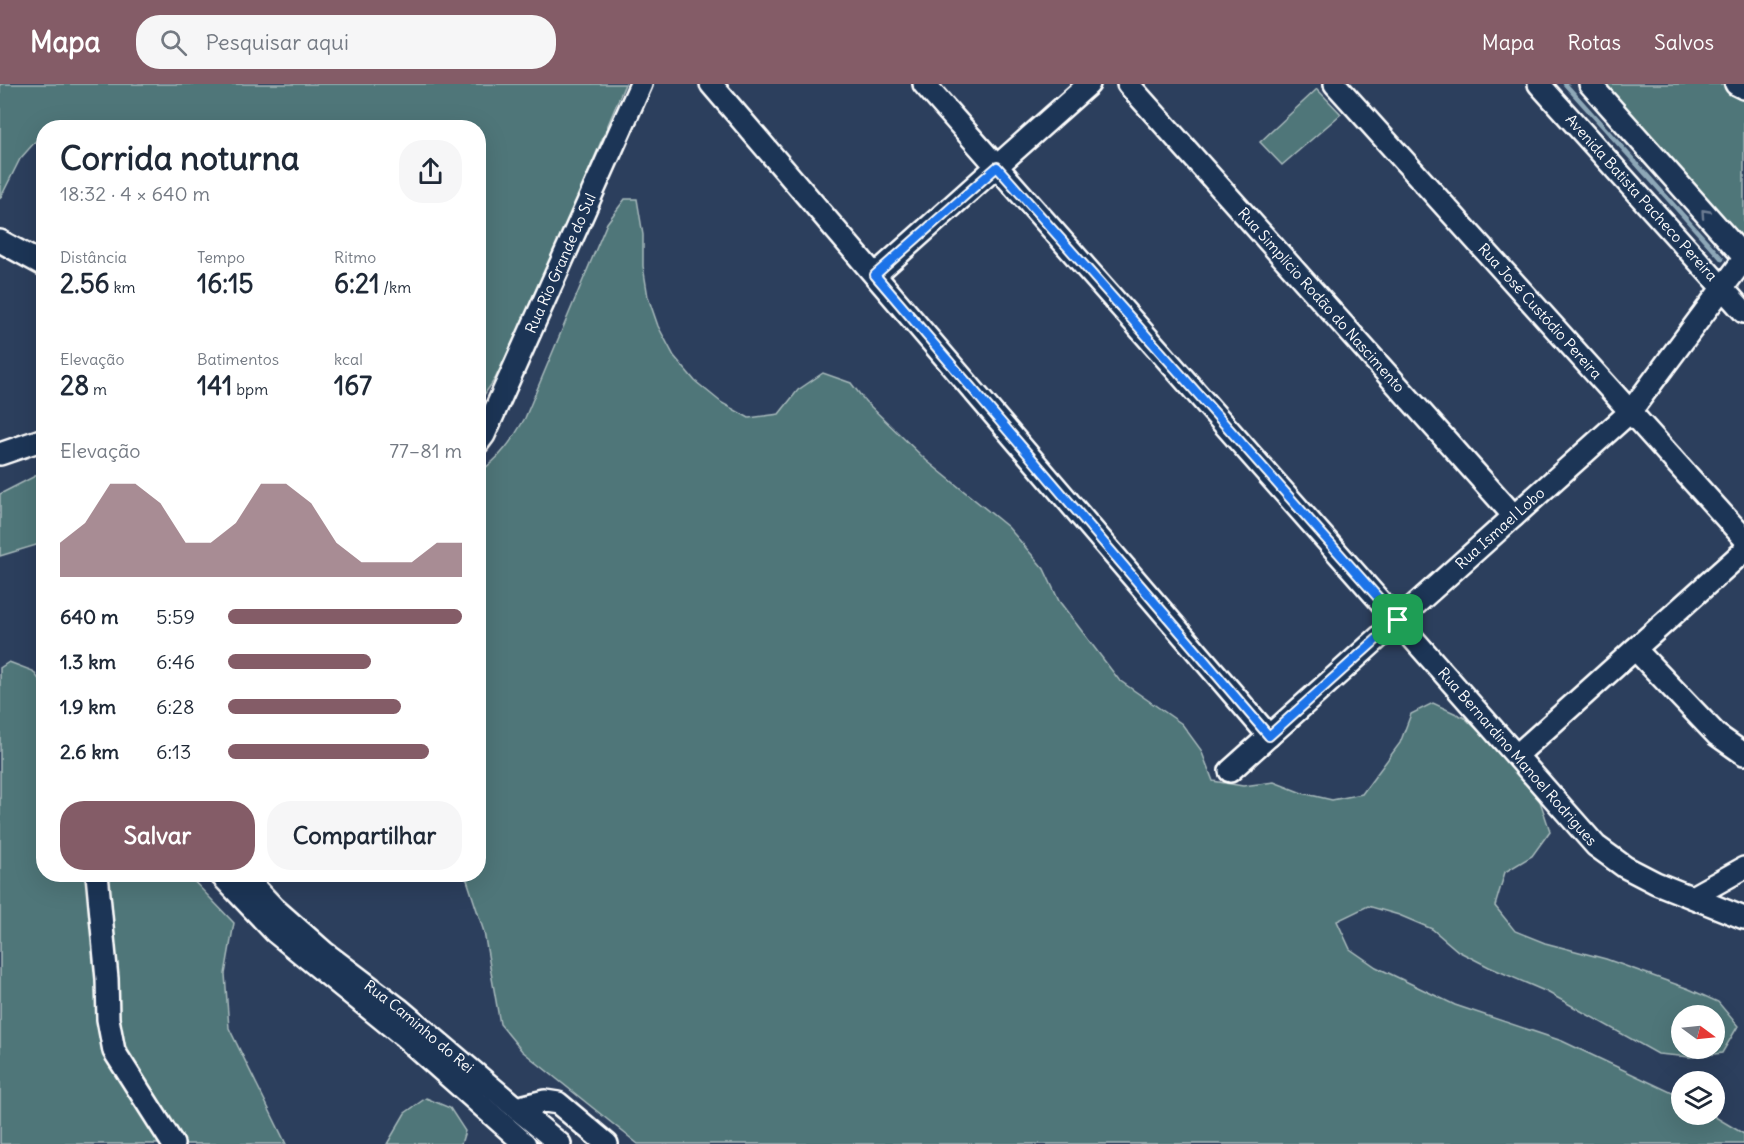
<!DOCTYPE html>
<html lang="pt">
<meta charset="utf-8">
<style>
body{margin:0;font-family:Delius,sans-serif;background:#f6f6f7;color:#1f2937;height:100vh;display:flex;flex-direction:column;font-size:22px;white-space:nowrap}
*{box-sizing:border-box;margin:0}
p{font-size:20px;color:#747a83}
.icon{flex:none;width:33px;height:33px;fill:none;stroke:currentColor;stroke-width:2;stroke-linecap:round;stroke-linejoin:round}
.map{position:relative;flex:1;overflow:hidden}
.panel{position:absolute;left:36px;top:36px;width:450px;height:762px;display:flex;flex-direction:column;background:#fff;border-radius:24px;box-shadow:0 6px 24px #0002}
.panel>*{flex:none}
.needle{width:39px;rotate:105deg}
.controls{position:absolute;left:1671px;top:921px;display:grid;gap:12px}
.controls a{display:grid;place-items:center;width:54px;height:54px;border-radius:50%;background:#fff;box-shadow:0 6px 24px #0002;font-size:30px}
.pin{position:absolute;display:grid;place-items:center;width:51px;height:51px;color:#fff;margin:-26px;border-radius:12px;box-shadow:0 3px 9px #0006}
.round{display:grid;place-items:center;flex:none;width:63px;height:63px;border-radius:24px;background:#f6f6f7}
.headline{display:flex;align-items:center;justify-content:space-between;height:102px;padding:0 24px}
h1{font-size:33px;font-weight:700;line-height:45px}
.metrics{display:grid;grid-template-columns:repeat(3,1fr);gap:9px;height:102px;padding:6px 24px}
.metrics div{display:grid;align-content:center}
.metrics b{font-size:26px;font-weight:700}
.metrics small{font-size:16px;font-weight:400}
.metrics p{font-size:16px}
.chart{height:168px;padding:12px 24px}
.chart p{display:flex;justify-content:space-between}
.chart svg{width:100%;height:108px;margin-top:6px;fill:#845c67;opacity:.7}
.button{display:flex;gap:12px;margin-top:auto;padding:12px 24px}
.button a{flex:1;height:69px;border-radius:24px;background:#845c67;color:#fff;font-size:24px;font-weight:700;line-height:69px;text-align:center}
.button a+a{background:#f6f6f7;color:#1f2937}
ul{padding:0 24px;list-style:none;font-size:20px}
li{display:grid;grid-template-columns:96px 72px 1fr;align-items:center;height:45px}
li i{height:15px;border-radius:8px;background:#845c67}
header{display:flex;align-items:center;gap:36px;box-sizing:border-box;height:84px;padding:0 30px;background:#845c67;color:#fff}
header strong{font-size:28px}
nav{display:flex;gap:33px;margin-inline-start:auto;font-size:21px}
.search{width:420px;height:54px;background:#f6f6f7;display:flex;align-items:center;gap:15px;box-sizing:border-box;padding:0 21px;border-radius:24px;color:#747a83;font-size:22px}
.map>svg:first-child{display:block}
.green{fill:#507679;stroke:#a8babc;stroke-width:1.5;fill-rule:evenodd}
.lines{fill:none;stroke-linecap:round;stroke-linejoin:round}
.stream{stroke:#8ea8b8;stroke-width:4.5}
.minor-casing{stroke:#fff;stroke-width:26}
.minor{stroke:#1d3557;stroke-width:21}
.oneway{stroke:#6c7c92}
.route-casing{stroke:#fff;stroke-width:12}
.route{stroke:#1a73e8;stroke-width:8}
.labels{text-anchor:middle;stroke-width:4.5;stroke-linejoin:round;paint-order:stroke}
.street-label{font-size:15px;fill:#fff;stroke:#1d3557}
</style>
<header>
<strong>Mapa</strong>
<div class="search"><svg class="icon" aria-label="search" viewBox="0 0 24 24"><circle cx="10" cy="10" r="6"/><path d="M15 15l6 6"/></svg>Pesquisar aqui</div>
<nav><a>Mapa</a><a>Rotas</a><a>Salvos</a></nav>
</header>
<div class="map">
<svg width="1744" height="1060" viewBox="0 0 1744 1060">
<rect width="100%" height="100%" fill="#2c3f5d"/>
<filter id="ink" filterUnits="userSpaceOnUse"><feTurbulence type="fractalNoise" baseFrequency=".0167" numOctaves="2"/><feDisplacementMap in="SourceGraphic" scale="12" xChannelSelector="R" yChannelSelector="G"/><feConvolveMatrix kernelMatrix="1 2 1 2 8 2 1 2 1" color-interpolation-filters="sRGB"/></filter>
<g filter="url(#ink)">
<g class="green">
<polygon points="0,0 625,0 553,173 495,295 479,318 478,44 97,44 86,38 54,38 49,43 44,44 43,49 20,75 0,115"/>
<polygon points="1592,0 1732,0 1744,6 1744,166"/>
<polygon points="1317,5 1341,30 1282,81 1260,58"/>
<path d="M625,115H637L643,151V182L648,213L658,242L674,272L695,297L722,319L749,334L779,330L798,306L823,289L851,299L865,317L927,377L1008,443L1044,485L1059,517L1119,596L1182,640L1201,666L1213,697L1243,702L1274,698L1302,709L1332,716L1362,710L1400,659L1411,630L1433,619L1465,634L1499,667L1540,717L1550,747L1532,772L1505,788L1495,822L1515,847L1545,859L1606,875L1689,905L1718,918L1738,942L1722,969L1690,973L1658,970L1547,908L1489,883L1458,867L1432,845L1399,831L1368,822L1337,837L1350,865L1376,883L1455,921L1562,957L1681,1013L1682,1030L1712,1031L1744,1050V1060H638L522,967L500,940L484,848L467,796L461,791L478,790L479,388C500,375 513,355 525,334L607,139ZM1682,932H1714V964H1682Z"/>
<polygon points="43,388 43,459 0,472 0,410"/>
<polygon points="9,578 33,587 43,601 42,633 44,636 44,790 188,791 234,839 225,890 229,944 286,1060 0,1060 0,584"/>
<polygon points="426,1014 450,1024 465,1047 461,1060 387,1060 405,1029"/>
</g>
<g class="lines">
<polyline class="stream" points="1565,0 1722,175"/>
<defs>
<g id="minor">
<polyline points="711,0 1269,652"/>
<path id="s1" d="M924,0L1596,762L1625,783L1656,799L1744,834"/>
<path id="s2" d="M1128,0L1514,432"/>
<path id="s3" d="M1335,0L1744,454"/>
<path id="s4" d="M1539,0L1744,228"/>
<polyline points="1590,0 1744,173"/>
<polyline points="1736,0 1744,4"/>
<polyline points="0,157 44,181"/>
<polyline points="875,191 1089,0"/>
<path id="s5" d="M478,359L484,351L641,0"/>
<polyline points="0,370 44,355"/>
<polyline points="1635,565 1717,651 1744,670"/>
<polyline points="1517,671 1744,467"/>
<path id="s6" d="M1230,687L1630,328L1744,175"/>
<polyline points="97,790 107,895 108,935 114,967 173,1060"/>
<polyline points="220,790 275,848 402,951 525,1060"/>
<path id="s7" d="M242,790L273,823L324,868L398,924L516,1024L545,1017L558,1019L607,1060"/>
<polyline points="1692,813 1744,784"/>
<polyline points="516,1024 560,1060"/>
</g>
</defs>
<use href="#minor" class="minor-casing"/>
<use href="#minor" class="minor"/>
</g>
<defs><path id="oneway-chevron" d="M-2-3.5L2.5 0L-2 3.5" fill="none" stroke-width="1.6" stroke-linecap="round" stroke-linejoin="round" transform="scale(1.5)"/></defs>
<use class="oneway" href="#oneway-chevron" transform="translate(1705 129) rotate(-132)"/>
</g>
<g class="lines" filter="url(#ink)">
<defs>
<polygon id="route" points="997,83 1398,536 1269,652 875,191"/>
</defs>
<use href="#route" class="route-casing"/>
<use href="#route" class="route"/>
</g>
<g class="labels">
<g class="street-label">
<text dy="5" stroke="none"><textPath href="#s4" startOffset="153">Avenida Batista Pacheco Pereira</textPath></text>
<text dy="5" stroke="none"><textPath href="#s5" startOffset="198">Rua Rio Grande do Sul</textPath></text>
<text dy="5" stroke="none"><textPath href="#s2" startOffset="290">Rua Simplício Rodão do Nascimento</textPath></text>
<text dy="5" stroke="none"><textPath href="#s3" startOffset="306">Rua José Custódio Pereira</textPath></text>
<text dy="5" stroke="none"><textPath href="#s6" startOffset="363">Rua Ismael Lobo</textPath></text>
<text dy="5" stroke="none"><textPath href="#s1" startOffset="897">Rua Bernardino Manoel Rodrigues</textPath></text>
<text dy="5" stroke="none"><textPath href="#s7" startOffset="234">Rua Caminho do Rei</textPath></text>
</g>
</g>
</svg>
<div class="controls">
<a><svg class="needle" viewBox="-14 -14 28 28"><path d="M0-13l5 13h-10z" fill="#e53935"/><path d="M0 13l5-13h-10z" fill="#747a83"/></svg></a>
<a><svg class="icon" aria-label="layers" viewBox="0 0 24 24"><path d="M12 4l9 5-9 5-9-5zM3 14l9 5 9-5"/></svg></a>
</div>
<div class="pin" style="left:1398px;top:536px;background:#1e9e55"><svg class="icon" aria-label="arrive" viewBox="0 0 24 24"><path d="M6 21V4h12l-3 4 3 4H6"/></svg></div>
<section class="panel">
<div class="headline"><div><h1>Corrida noturna</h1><p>18:32 · 4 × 640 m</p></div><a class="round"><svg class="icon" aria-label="share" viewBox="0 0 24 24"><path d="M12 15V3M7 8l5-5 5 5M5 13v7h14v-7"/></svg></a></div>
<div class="metrics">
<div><p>Distância</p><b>2.56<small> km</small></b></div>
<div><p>Tempo</p><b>16:15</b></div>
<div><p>Ritmo</p><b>6:21<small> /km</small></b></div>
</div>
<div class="metrics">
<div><p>Elevação</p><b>28<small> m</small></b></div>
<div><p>Batimentos</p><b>141<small> bpm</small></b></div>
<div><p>kcal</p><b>167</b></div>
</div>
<div class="chart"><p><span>Elevação</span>77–81 m</p>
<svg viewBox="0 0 160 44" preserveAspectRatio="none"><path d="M0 44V30L10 22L20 6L30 6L40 14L50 30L60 30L70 22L80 6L90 6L100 14L110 30L120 38L130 38L140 38L150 30L160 30V44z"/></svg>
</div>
<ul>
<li><b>640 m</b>5:59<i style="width:100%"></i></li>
<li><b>1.3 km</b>6:46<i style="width:61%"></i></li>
<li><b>1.9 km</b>6:28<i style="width:74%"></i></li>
<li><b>2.6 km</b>6:13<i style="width:86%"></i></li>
</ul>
<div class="button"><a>Salvar</a><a>Compartilhar</a></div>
</section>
</div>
